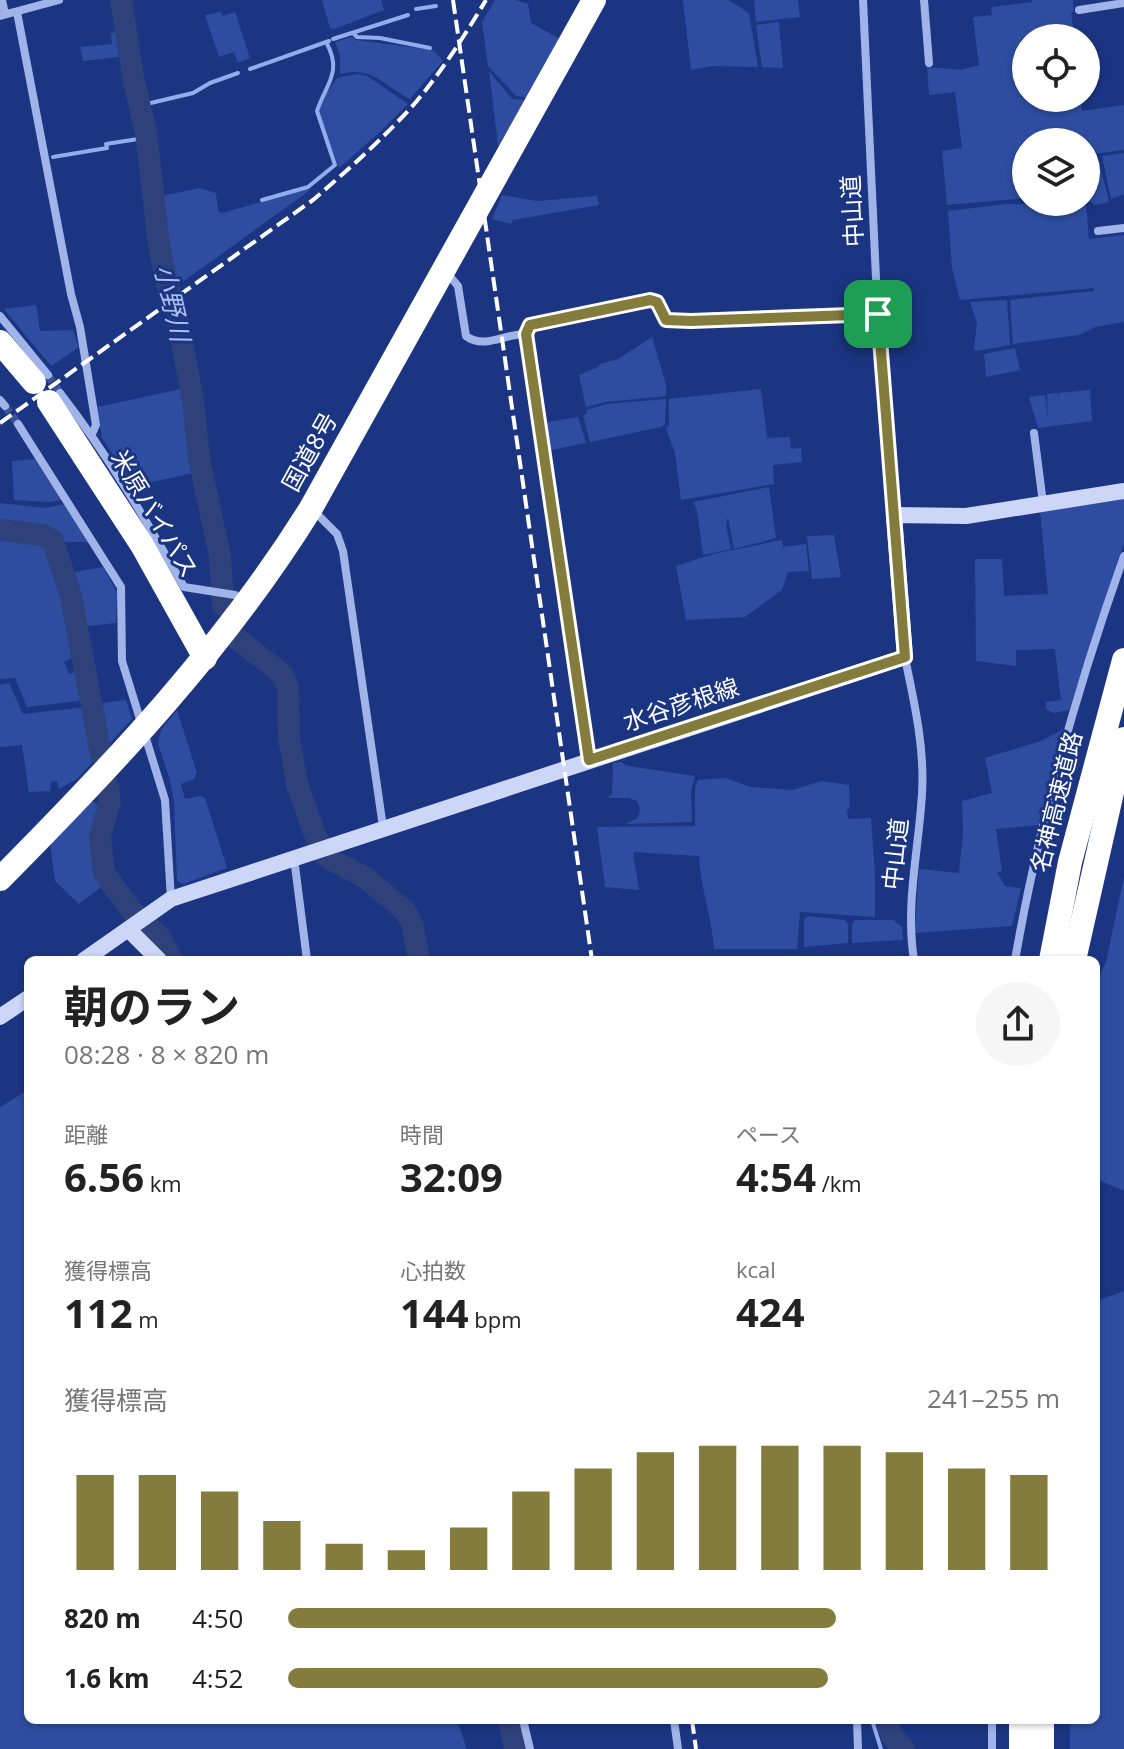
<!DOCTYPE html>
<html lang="ja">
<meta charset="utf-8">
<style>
body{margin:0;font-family:"Open Sans","Noto Sans JP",sans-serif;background:#f6f6f6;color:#222;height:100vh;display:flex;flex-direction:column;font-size:30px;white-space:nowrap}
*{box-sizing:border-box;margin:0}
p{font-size:26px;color:#767676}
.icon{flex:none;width:44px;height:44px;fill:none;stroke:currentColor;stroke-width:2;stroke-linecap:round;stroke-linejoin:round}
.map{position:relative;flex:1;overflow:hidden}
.panel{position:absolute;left:24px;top:956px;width:1076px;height:768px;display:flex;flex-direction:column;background:#fff;border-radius:12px;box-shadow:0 2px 6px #0004}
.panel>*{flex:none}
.fabs{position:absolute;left:1012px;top:24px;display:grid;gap:16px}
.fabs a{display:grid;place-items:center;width:88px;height:88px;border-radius:50%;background:#fff;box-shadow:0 2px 6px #0004;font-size:40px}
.pin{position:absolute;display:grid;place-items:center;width:68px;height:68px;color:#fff;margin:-34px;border-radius:16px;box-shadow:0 4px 12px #0006}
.round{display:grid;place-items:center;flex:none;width:84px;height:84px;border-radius:42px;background:#f6f6f6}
.overview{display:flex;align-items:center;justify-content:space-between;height:136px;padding:0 40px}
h1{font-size:44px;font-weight:700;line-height:60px}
.stats{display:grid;grid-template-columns:repeat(3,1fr);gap:12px;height:136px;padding:8px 40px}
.stats div{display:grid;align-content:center}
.stats b{font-size:40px;font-weight:700}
.stats small{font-size:22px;font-weight:400}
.stats p{font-size:22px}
.chart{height:224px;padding:16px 40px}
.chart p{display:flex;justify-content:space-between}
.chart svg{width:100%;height:144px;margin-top:8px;stroke:#847c3d;stroke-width:6}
ul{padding:0 40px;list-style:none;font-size:26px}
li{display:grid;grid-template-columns:128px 96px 1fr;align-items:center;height:60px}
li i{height:20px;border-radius:10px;background:#847c3d}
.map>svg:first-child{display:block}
.green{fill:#2e4da1}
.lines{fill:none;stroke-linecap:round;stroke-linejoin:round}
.stream{stroke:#93acec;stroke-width:4}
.river{stroke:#2e417b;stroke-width:22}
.street-tunnel{stroke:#3d5395;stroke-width:8;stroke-dasharray:8 4;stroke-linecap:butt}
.street{stroke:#a0b4ea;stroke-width:8}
.secondary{stroke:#ccd7f8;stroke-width:16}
.highway{stroke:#fff;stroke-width:24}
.rail{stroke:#fff;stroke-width:4;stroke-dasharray:14 6;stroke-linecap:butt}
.route-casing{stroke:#fff;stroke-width:16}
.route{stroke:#847c3d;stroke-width:10}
.labels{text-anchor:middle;stroke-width:6;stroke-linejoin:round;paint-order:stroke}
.street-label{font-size:24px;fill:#fff;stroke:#1b3582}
.water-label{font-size:26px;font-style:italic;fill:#abbff2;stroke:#1b3582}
</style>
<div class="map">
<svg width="1124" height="1749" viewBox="0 0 1124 1749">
<rect width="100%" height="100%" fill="#1b3582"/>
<g class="green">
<polygon points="322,0 381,0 384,10 334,29 330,28"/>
<polygon points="495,0 515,0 528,4 531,23 562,40 530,98 516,96 488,66 482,22"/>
<polygon points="683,0 728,0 749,13 758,67 713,66 691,70"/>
<polygon points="754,0 798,0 800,17 756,22"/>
<polygon points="1032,0 1073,0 1074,10 1071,14 1075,38 1026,38 1026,98 1081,98 1082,111 1124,105 1124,150 1086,155 1086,142 1026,142 1026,198 947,205 942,151 962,148 955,92 929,95 927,67 961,70 979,65 973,17 992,15 991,7 1032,2"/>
<polygon points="221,12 223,16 235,12 250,58 238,63 234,52 219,57 205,15"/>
<polygon points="779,22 783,68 762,67 756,25"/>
<polygon points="125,31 128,56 83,61 80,47 112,44 111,33"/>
<path d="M352,37L356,40L433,50L443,61L410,99C382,85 374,66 340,74V55L335,42Z"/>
<polygon points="489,71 512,99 529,100 499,153"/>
<polygon points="358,74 367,76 408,104 380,132 339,168 318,111 322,100 337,78"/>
<polygon points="1124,153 1124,194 1111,199 1102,156"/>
<polygon points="1098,157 1109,202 1095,205 1086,199 1086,159"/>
<polygon points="200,188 216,193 218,211 222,213 308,189 309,191 177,286 167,250 161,196"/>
<polygon points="502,195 537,201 597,196 599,205 513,220 511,224 492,219"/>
<polygon points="1006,204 1086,204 1089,239 1124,235 1124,322 1095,327 1079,335 1013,344 1010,300 1094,291 1094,288 960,300 952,268 948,211"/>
<polygon points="1007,300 1010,345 977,351 974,349 977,323 970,302"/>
<polygon points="36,305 40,331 73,330 79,347 51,366 4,309"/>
<polygon points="652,337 666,385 666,396 606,402 586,407 579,375 598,367 600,364 618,359"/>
<polygon points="1015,348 1020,370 986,377 984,354"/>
<polygon points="186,388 198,472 134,486 102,438 97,407"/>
<polygon points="761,389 767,438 790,437 791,449 801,448 802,462 773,465 774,484 681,500 675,453 666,429 669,425 669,399"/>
<polygon points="1090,390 1092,421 1038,428 1029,397 1045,395 1048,420 1047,394 1057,393 1059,397 1059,393"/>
<polygon points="666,399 665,424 661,427 590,442 583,415 587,414 587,410 606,404"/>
<polygon points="578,417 586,443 546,451 542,423"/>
<polygon points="35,459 62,500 50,502 14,500 12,461"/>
<polygon points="769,487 776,538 734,549 728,517 726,525 731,549 703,555 697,510 693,502"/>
<polygon points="1124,497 1124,543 1069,710 1054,713 1046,709 1046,702 1061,700 1055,649 1016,650 1016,666 976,661 975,559 1002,559 1004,596 1048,594 1040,510"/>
<polygon points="0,503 46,508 64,504 88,542 58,542 44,531 0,527"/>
<polygon points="834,535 841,577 812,579 807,536"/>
<polygon points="0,537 48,546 62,588 75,656 64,662 69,674 82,670 86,700 27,707 15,678 0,679"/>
<polygon points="782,540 783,547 806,544 809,571 788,572 782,590 745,617 686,620 676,566 713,554"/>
<polygon points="103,567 117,593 116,623 79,627 68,573"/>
<polygon points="9,683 23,714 87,707 97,757 77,779 59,789 57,781 51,782 50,791 29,792 22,745 0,747 0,685"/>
<polygon points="126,700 132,719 107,746 106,742 102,744 95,704"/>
<polygon points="177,710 197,773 194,779 181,784 185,799 200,796 205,798 227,868 183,884 177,881 174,802 170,780 158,744 161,730"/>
<polygon points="1064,729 1039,825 996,829 1002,871 997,872 1005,886 1021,888 1012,926 915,933 919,869 959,873 963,832 962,801 992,793 985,758 1041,741"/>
<polygon points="621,762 628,766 695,776 691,792 692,822 625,824 638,818 640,809 637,801 629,798 607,798 612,794 613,763"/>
<path d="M725,778L751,787L793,790L821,781L849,785L850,808L847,810L848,819L871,818L875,876V917L800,912L797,949H714C712,917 700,887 699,856L633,852L639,890L605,887L597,827L695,826V787L698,780Z"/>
<polygon points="90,800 101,806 108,882 79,904 55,881 50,842"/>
<polygon points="1124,877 1124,1191 1096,1179 1096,982 1106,962"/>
<polygon points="808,916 845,920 848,924 848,943 804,947 804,920"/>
<polygon points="855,920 893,920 902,927 903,940 852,943 852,924"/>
<polygon points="28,1090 28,1720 457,1720 467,1749 0,1749 0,1107"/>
<polygon points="1124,1291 1124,1749 1070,1749 1070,1720 1096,1720 1096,1301"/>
</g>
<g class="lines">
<g class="stream">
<polyline points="416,9 436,6"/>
<polyline points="353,33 357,37 380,38 430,48"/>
<polyline points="333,39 408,15"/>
<polyline points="250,69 329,41"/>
<polyline points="138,106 193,93 210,83 238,73"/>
<polyline points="53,157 107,148 106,144 138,139"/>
<path d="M262,200L308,187L335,165L317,111C326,84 343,72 326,42"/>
<polyline points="872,1720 881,1749"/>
</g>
<g class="river">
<polyline points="121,0 134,82 146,132 159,246 167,285 175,307 193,400 199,459 220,556 223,605"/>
<polyline points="0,530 43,535 53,541 71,596 101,754"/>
<polyline points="235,637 282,674 288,688 289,738 297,784 314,832 326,857 366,878 405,911 412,923 419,960"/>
<polyline points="108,787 110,801 100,836 104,873 131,910 159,936 172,960"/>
<polyline points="509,1720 515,1749"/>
<polyline points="886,1720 892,1736 904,1749"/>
</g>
<g class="street-tunnel">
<polyline points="48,375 60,393"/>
<polyline points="5,406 18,424"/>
</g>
<g class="street">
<polyline points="2,0 5,14"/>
<polyline points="863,0 878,321 894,515"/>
<polyline points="924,0 929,63"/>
<polyline points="1079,10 1124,3"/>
<polyline points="17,12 71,294 80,327 96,425 92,434"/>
<polyline points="0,16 59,0"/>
<polyline points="1098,231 1124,228"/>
<path d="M447,273L458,286L466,336C484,350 507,333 526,334"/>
<polyline points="0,316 48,375"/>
<path d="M60,393C108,455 146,520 184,587L235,595L243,600"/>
<polyline points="0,400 5,406"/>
<polyline points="18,424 121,587 122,661 165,800 171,899"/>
<polyline points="1034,433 1043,503"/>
<polyline points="313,510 337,534 343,551 383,827"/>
<path d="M905,658C914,701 925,749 922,793C919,849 905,904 914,960"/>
<polyline points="589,760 526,334 530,325 650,300 657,302 666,320 691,321 878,314"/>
<polyline points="294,858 307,960"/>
<path d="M1015,960C1039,822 1077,688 1124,556"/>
<polyline points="523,1720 530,1749"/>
<polyline points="674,1720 678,1749"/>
<polyline points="857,1720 858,1749"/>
<polyline points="992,1720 992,1749"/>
</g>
<g class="secondary">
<polyline points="129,930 159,960"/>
<polyline points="84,960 171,899 905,657 894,515 966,516 1124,491"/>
<polyline points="0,1017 28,998"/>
</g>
<g class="highway">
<polyline points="0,342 34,382"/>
<polyline points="49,402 142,545 205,658"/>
<path d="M0,879C114,764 225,647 311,508L594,0"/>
<polyline points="1051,960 1070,862 1124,660"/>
<polyline points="1074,960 1124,739"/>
<polyline points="1021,1749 1021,1720"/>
<polyline points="1042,1749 1042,1720"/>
</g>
<g class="rail">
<polyline points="453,0 592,960"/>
<path d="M0,423L313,200C349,169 385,137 416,102C442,71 465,35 486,0"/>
<polyline points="692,1720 696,1749"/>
</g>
</g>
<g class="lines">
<defs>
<polygon id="route" points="650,300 657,302 666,320 691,321 878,314 905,657 589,760 526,334 530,325"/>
</defs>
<use href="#route" class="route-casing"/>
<use href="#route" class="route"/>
</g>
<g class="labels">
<g class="street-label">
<text transform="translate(853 211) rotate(-93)" y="8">中山道</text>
<text transform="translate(310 452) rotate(-61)" y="8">国道8号</text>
<text transform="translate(154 514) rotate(59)" y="8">米原バイパス</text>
<text transform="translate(681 705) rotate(-18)" y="8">水谷彦根線</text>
<text transform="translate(1057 802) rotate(-76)" y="8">名神高速道路</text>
<text transform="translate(896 854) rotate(-84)" y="8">中山道</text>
</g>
<g class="water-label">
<text transform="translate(172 303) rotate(77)" y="9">小野川</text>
</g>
</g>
</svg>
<div class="fabs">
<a><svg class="icon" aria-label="locate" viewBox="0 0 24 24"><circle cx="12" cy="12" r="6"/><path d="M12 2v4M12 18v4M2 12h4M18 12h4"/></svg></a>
<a><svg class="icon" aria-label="layers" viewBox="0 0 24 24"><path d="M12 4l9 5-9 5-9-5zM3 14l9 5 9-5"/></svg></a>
</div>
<div class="pin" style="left:878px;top:314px;background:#1e9e55"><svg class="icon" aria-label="arrive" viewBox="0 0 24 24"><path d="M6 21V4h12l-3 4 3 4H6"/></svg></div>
<section class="panel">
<div class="overview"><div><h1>朝のラン</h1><p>08:28 · 8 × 820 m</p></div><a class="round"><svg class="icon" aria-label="share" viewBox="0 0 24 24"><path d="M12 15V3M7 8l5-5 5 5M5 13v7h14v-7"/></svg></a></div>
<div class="stats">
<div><p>距離</p><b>6.56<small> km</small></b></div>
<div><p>時間</p><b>32:09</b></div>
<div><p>ペース</p><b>4:54<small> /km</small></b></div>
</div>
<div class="stats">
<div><p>獲得標高</p><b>112<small> m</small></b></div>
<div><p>心拍数</p><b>144<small> bpm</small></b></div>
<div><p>kcal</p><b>424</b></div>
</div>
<div class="chart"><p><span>獲得標高</span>241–255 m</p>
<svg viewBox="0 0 160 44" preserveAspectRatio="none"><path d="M5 44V15M15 44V15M25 44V20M35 44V29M45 44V36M55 44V38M65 44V31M75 44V20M85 44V13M95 44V8M105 44V6M115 44V6M125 44V6M135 44V8M145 44V13M155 44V15"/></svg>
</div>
<ul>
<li><b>820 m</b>4:50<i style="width:71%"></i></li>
<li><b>1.6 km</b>4:52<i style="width:70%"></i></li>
</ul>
</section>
</div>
